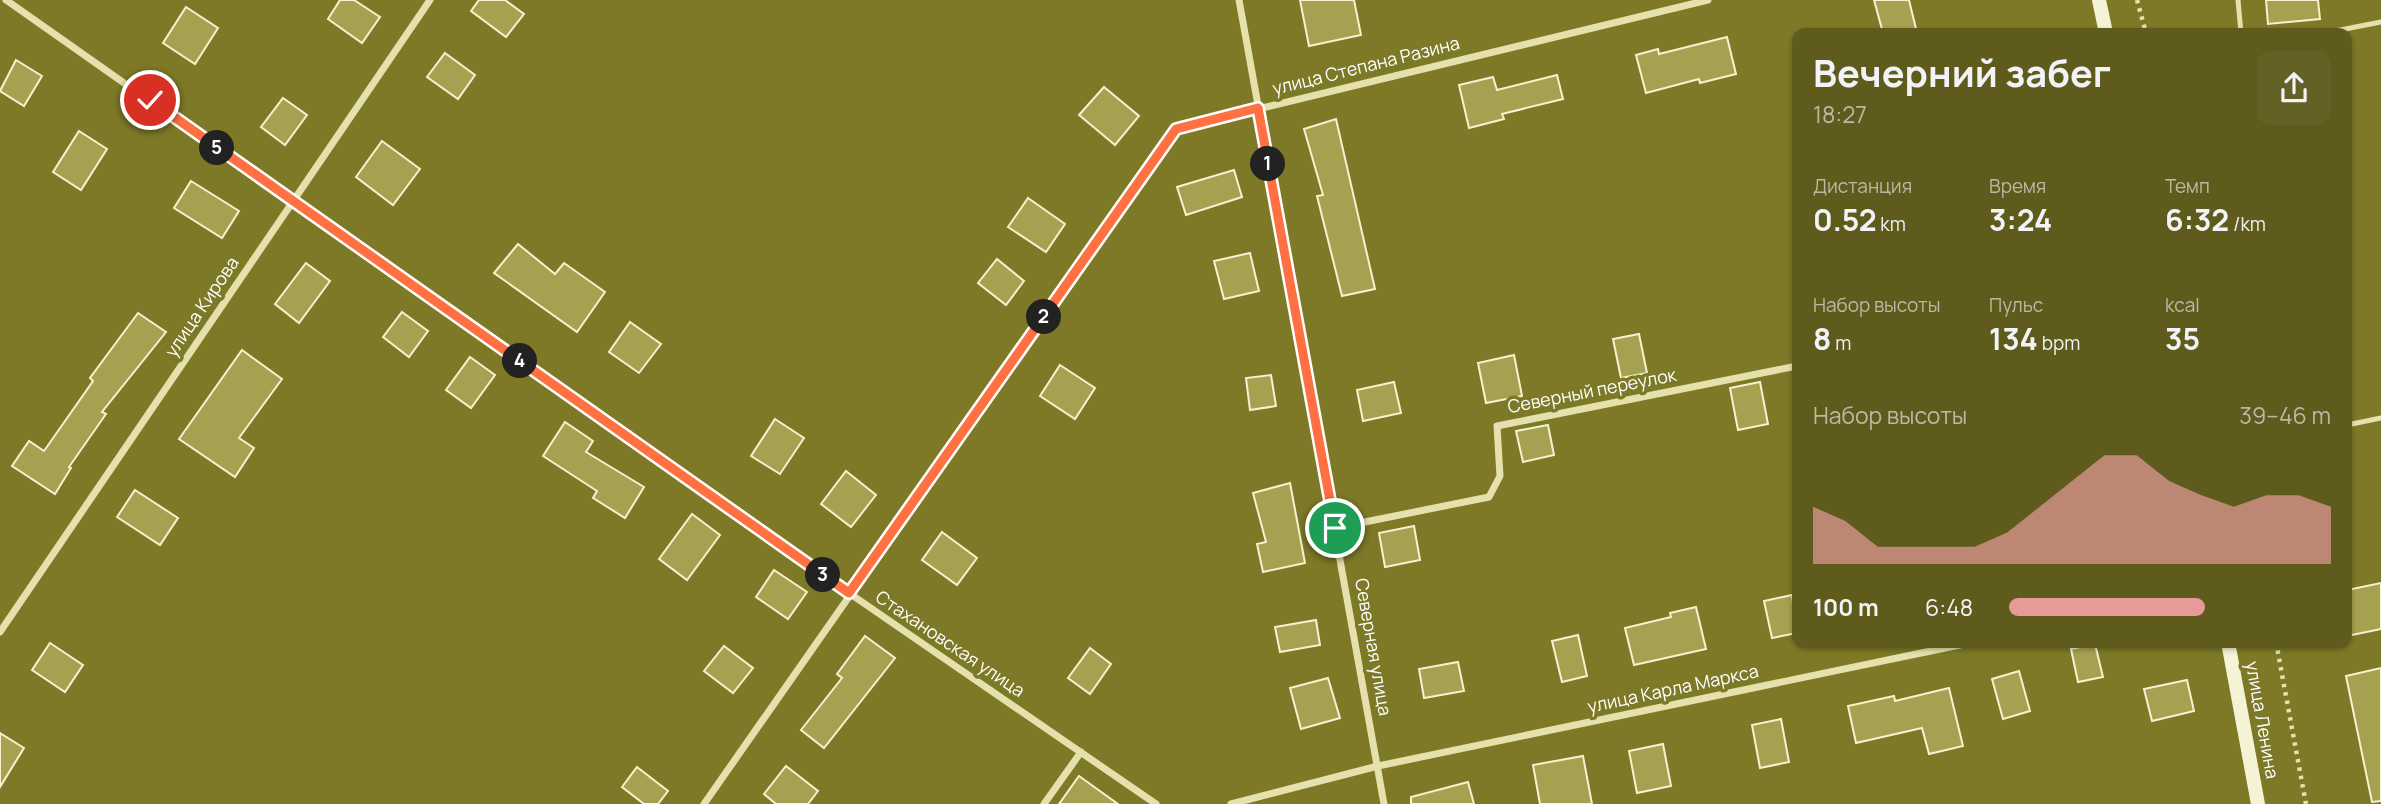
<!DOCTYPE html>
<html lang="ru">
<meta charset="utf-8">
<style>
body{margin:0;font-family:Manrope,sans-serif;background:#646126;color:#f1f3f6;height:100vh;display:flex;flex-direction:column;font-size:26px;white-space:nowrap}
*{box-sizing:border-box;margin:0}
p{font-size:23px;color:#b9b9a4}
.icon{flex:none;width:38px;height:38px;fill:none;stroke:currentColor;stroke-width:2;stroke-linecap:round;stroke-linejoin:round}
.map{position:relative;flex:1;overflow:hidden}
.side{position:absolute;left:1792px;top:28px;width:560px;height:620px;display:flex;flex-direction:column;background:#5e5b1d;border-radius:14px;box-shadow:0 2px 5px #0004}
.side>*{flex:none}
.pin{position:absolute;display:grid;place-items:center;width:60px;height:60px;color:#fff;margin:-30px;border:4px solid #fff;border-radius:50%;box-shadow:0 2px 7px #0007}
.km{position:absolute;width:35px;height:35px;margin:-18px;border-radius:50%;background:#222;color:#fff;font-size:19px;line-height:35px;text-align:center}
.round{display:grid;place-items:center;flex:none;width:74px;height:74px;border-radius:14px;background:#646126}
.head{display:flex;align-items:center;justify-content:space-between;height:119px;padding:0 21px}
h1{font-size:38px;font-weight:700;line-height:52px}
.metrics{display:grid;grid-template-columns:repeat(3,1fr);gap:10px;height:119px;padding:7px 21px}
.metrics div{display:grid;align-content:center}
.metrics b{font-size:30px;font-weight:700}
.metrics small{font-size:19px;font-weight:400}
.metrics p{font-size:19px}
.chart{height:196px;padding:14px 21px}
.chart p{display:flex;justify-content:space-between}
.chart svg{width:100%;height:126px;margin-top:7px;fill:#e69b98;opacity:.7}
ul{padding:0 21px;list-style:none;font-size:23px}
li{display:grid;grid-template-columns:112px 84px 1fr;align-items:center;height:52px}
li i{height:18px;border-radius:9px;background:#e69b98}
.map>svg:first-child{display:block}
.building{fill:#a6a150;stroke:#f4f2cf;stroke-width:2}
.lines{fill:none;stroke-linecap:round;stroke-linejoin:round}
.path{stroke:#e5e1ad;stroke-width:4.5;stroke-dasharray:3.5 5;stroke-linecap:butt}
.lane{stroke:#e5e1ad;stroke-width:5}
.street{stroke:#e5e1ad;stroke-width:7}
.secondary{stroke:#f5f3d6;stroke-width:14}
.route-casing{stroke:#fff;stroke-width:14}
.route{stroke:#ff7043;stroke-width:9}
.labels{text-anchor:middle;stroke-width:7;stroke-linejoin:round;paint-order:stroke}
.street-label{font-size:18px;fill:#fff;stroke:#7d7927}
</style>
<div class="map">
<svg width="2381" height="804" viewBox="0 0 2381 804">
<rect width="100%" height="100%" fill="#7d7927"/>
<g class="building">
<polygon points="340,0 354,0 380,17 362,43 328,19"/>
<polygon points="479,0 505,0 524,14 506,37 471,11"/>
<polygon points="1300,0 1354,0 1361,35 1309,46"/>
<polygon points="1874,0 1909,0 1917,33 1883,33"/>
<polygon points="2266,0 2318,0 2320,19 2268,24"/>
<polygon points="186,7 218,28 195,64 163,43"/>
<polygon points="1727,37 1736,74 1700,83 1699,79 1646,93 1636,55 1658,49 1659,54"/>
<polygon points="445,53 475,75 458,99 427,77"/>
<polygon points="16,60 42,76 24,106 0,91"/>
<polygon points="1557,75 1563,99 1502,114 1504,119 1469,128 1459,85 1493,77 1497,90"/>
<polygon points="1104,87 1139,116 1115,145 1079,115"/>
<polygon points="283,98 307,115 285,145 261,127"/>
<polygon points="1336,119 1375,289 1342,296 1317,196 1323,195 1304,129"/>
<polygon points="79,131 107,149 81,190 53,172"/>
<polygon points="382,141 420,169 393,205 356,177"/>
<polygon points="1234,170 1242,197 1186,215 1177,187"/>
<polygon points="191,181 239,211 222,238 174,208"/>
<polygon points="1028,198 1065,224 1046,252 1008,227"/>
<polygon points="518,244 555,274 564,263 605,292 577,332 494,273"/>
<polygon points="1250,253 1259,291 1224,299 1214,261"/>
<polygon points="997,259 1024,281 1006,305 978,283"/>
<polygon points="306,263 330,281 299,323 275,304"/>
<polygon points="402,312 428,331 409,357 383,337"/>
<polygon points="138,313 166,332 102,412 106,414 69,467 71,468 55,494 12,466 29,441 44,451 93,381 90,378"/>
<polygon points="630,322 661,344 639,373 609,352"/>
<polygon points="1639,334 1647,373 1621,378 1613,339"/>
<polygon points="242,350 282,379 239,438 254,448 235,477 179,439"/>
<polygon points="1514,355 1522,396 1486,403 1478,363"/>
<polygon points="470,357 495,375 471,408 446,390"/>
<polygon points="1060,365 1095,388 1075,419 1040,396"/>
<polygon points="1271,375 1276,406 1250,410 1246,378"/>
<polygon points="1394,382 1401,413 1363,421 1357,390"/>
<polygon points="1760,382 1768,424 1738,430 1730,388"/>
<polygon points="775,419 804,438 780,474 751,456"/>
<polygon points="565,422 593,441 586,452 644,487 625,518 593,498 597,491 543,456"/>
<polygon points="1548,425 1554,455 1523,462 1516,431"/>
<polygon points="846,471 876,495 851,527 821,504"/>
<polygon points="1290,483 1305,563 1263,572 1257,544 1266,542 1253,493"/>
<polygon points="135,490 178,518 160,545 117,517"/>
<polygon points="692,514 720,535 687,580 659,559"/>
<polygon points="1414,526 1420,560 1385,567 1379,533"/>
<polygon points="942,532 977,558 957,585 922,560"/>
<polygon points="774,570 807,592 788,619 756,597"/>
<polygon points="2381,583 2381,629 2347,636 2347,590"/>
<polygon points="1792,595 1797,633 1772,638 1764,601"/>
<polygon points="1696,607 1706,649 1634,665 1625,628 1671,617 1670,613"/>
<polygon points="1316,620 1320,645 1280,652 1275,627"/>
<polygon points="1578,635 1587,676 1562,682 1552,641"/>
<polygon points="865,636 895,658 824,748 801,730 842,678 837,674"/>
<polygon points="50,643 83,665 65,692 32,670"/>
<polygon points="2095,644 2103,677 2078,682 2071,649"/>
<polygon points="724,646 753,668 733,693 704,671"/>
<polygon points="1090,648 1111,664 1090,694 1068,678"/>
<polygon points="1458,662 1464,691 1424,698 1419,669"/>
<polygon points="2381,668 2381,801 2372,802 2346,676"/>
<polygon points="2019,671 2030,711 2003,719 1992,679"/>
<polygon points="1328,678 1340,718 1301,729 1290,688"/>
<polygon points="2187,680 2194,711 2152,721 2144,689"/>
<polygon points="1949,688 1963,746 1929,754 1922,728 1856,743 1848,706 1894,696 1895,701"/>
<polygon points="1781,719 1789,762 1760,768 1752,725"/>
<polygon points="0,733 24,748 0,787"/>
<polygon points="1663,744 1671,786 1637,793 1629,751"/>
<polygon points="1583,756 1592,804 1540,804 1533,765"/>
<polygon points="786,766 818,791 808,804 776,804 764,794"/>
<polygon points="637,767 668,791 658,804 644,804 622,787"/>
<polygon points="1079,776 1118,804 1059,804"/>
<polygon points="1468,782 1474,804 1411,804 1411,797"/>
</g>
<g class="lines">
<g class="path">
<polyline points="2137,0 2146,33"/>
<polyline points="2276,642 2306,804"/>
</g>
<g class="lane">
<polyline points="2238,0 2241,33"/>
<polyline points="2325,33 2381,22"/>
<polyline points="2347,425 2381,418"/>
</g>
<g class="street">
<polyline points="6,0 849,593 1156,804"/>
<polyline points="1239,0 1384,804"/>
<polyline points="1335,528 1489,497 1500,476 1497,426 1797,366"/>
<polyline points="0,632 430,0"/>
<polyline points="704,804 1176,129 1708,0"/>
<polyline points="1044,804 1081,752"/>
<polyline points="1231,804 1378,766 1974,642"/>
</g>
<g class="secondary">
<polyline points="2099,0 2106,33"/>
<polyline points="2228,642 2258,804"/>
</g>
</g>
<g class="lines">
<defs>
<polyline id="route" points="150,100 849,593 1176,129 1258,108 1335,528"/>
</defs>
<use href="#route" class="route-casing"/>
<use href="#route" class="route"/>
</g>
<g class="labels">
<g class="street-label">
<text transform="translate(1366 66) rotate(-14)" y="6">улица Степана Разина</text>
<text transform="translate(202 307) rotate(-56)" y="6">улица Кирова</text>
<text transform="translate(1592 391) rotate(-11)" y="6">Северный переулок</text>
<text transform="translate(950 644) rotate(34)" y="6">Стахановская улица</text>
<text transform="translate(1373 647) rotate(80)" y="6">Северная улица</text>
<text transform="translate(1673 689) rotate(-12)" y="6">улица Карла Маркса</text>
<text transform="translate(2262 720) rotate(80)" y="6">улица Ленина</text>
</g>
</g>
</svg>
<div class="pin" style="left:1335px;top:528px;background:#1e9e55"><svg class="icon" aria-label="arrive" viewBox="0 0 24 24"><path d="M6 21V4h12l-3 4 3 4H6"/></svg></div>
<div class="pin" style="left:150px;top:100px;background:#d93025"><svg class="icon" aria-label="check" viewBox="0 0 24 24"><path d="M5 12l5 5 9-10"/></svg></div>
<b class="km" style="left:1268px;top:164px">1</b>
<b class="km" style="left:1044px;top:317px">2</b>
<b class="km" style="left:823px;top:575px">3</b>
<b class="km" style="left:520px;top:361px">4</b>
<b class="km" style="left:217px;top:148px">5</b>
<section class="side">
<div class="head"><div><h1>Вечерний забег</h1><p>18:27</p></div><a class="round"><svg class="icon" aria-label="share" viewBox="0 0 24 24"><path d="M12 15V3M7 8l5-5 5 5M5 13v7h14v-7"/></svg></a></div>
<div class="metrics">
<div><p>Дистанция</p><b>0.52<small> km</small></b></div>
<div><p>Время</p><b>3:24</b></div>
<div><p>Темп</p><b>6:32<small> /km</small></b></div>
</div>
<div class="metrics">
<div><p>Набор высоты</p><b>8<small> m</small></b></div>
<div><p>Пульс</p><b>134<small> bpm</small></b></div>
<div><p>kcal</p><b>35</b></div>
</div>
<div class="chart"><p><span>Набор высоты</span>39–46 m</p>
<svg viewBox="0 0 160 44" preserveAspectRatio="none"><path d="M0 44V24L10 29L20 38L30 38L40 38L50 38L60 33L70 24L80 15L90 6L100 6L110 15L120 20L130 24L140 20L150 20L160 24V44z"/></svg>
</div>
<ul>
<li><b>100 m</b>6:48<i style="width:61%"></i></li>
</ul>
</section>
</div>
